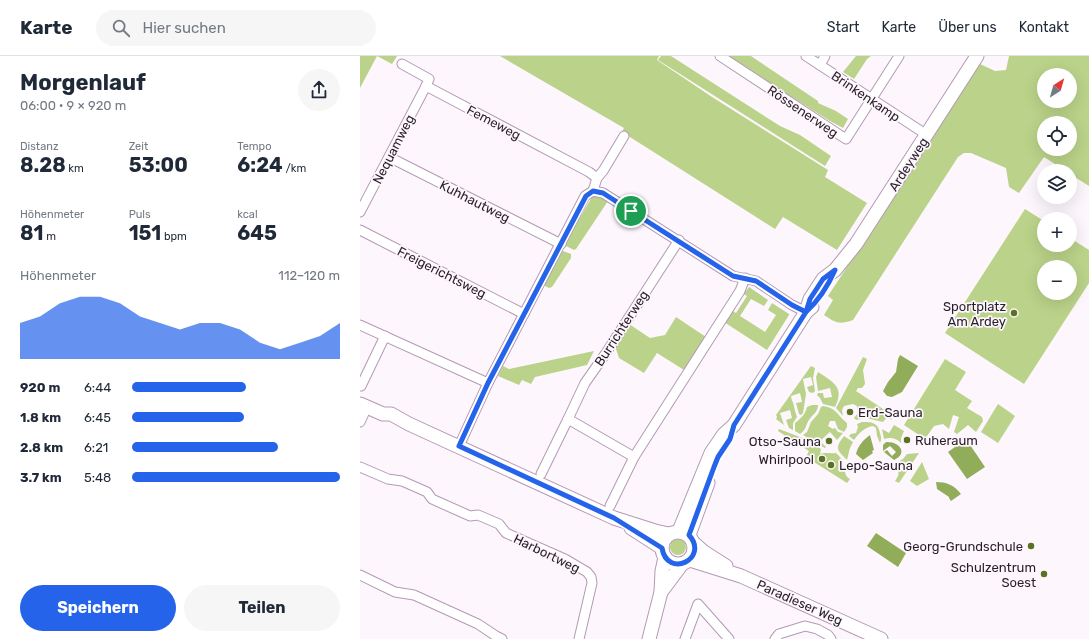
<!DOCTYPE html>
<html lang="de">
<meta charset="utf-8">
<style>
body{margin:0;font-family:Rubik,sans-serif;background:#f6f6f7;color:#1f2937;height:100vh;display:flex;flex-direction:column;font-size:15px;white-space:nowrap}
*{box-sizing:border-box;margin:0}
p{font-size:13px;color:#747a83}
.icon{flex:none;width:22px;height:22px;fill:none;stroke:currentColor;stroke-width:2;stroke-linecap:round;stroke-linejoin:round}
.map{position:relative;flex:1;overflow:hidden}
.details{display:flex;flex-direction:column;background:#fff;width:360px}
.details>*{flex:none}
.needle{width:26px;rotate:37deg}
.controls{position:absolute;left:677px;top:12px;display:grid;gap:8px}
.controls a{display:grid;place-items:center;width:40px;height:40px;border-radius:50%;background:#fff;box-shadow:0 4px 16px #0002;font-size:20px}
.pin{position:absolute;display:grid;place-items:center;width:34px;height:34px;color:#fff;margin:-17px;border:2px solid #fff;border-radius:50%;box-shadow:0 1px 4px #0007}
.round{display:grid;place-items:center;flex:none;width:42px;height:42px;border-radius:21px;background:#f6f6f7}
.summary{display:flex;align-items:center;justify-content:space-between;height:68px;padding:0 20px}
h1{font-size:22px;font-weight:700;line-height:30px}
.metrics{display:grid;grid-template-columns:repeat(3,1fr);gap:6px;height:68px;padding:4px 20px}
.metrics div{display:grid;align-content:center}
.metrics b{font-size:20px;font-weight:700}
.metrics small{font-size:11px;font-weight:400}
.metrics p{font-size:11px}
.chart{height:112px;padding:8px 20px}
.chart p{display:flex;justify-content:space-between}
.chart svg{width:100%;height:72px;margin-top:4px;fill:#2563eb;opacity:.7}
.button{display:flex;gap:8px;margin-top:auto;padding:8px 20px}
.button a{flex:1;height:46px;border-radius:24px;background:#2563eb;color:#fff;font-size:16px;font-weight:700;line-height:46px;text-align:center}
.button a+a{background:#f6f6f7;color:#1f2937}
ul{padding:0 20px;list-style:none;font-size:13px}
li{display:grid;grid-template-columns:64px 48px 1fr;align-items:center;height:30px}
li i{height:10px;border-radius:5px;background:#2563eb}
header{display:flex;align-items:center;gap:24px;box-sizing:border-box;height:56px;padding:0 20px;background:#fff;border-bottom:1px solid #e0e1e3}
header strong{font-size:19px}
nav{display:flex;gap:22px;margin-inline-start:auto;font-size:14px}
.search{width:280px;height:36px;background:#f6f6f7;display:flex;align-items:center;gap:10px;box-sizing:border-box;padding:0 14px;border-radius:22px;color:#747a83;font-size:15px}
main{display:flex;flex:1;min-height:0}
.map>svg:first-child{display:block}
.green{fill:#bad289;fill-rule:evenodd}
.water{fill:#92ad59}
.lines{fill:none;stroke-linecap:round;stroke-linejoin:round}
.street-casing{stroke:#b499b5;stroke-width:11}
.secondary-casing{stroke:#b499b5;stroke-width:15}
.street{stroke:#fff;stroke-width:9}
.secondary{stroke:#fff;stroke-width:13}
.route-casing{stroke:#fff;stroke-width:8}
.route{stroke:#2563eb;stroke-width:5}
.poi-dot{fill:#5c7223;stroke:#fdf7fd;stroke-width:1.5}
.labels{text-anchor:middle;stroke-width:3.5;stroke-linejoin:round;paint-order:stroke}
.street-label{font-size:13px;fill:#281e29;stroke:#fdf7fd}
.poi-label{font-size:13px;fill:#281e29;stroke:#fdf7fd;text-anchor:end}
</style>
<header>
<strong>Karte</strong>
<div class="search"><svg class="icon" aria-label="search" viewBox="0 0 24 24"><circle cx="10" cy="10" r="6"/><path d="M15 15l6 6"/></svg>Hier suchen</div>
<nav><a>Start</a><a>Karte</a><a>Über uns</a><a>Kontakt</a></nav>
</header>
<main>
<section class="details">
<div class="summary"><div><h1>Morgenlauf</h1><p>06:00 · 9 × 920 m</p></div><a class="round"><svg class="icon" aria-label="share" viewBox="0 0 24 24"><path d="M12 15V3M7 8l5-5 5 5M5 13v7h14v-7"/></svg></a></div>
<div class="metrics">
<div><p>Distanz</p><b>8.28<small> km</small></b></div>
<div><p>Zeit</p><b>53:00</b></div>
<div><p>Tempo</p><b>6:24<small> /km</small></b></div>
</div>
<div class="metrics">
<div><p>Höhenmeter</p><b>81<small> m</small></b></div>
<div><p>Puls</p><b>151<small> bpm</small></b></div>
<div><p>kcal</p><b>645</b></div>
</div>
<div class="chart"><p><span>Höhenmeter</span>112–120 m</p>
<svg viewBox="0 0 160 44" preserveAspectRatio="none"><path d="M0 44V22L10 18L20 10L30 6L40 6L50 10L60 18L70 22L80 26L90 22L100 22L110 26L120 34L130 38L140 34L150 30L160 22V44z"/></svg>
</div>
<ul>
<li><b>920 m</b>6:44<i style="width:55%"></i></li>
<li><b>1.8 km</b>6:45<i style="width:54%"></i></li>
<li><b>2.8 km</b>6:21<i style="width:70%"></i></li>
<li><b>3.7 km</b>5:48<i style="width:100%"></i></li>
</ul>
<div class="button"><a>Speichern</a><a>Teilen</a></div>
</section>
<div class="map">
<svg width="729" height="583" viewBox="0 0 729 583">
<rect width="100%" height="100%" fill="#fdf7fd"/>
<g class="green">
<polygon points="0,0 37,0 32,8 17,0 0,32"/>
<polygon points="140,0 299,0 297,4 352,41 468,114 465,121 507,147 477,194 423,161 415,173 262,76 264,72"/>
<polygon points="301,0 311,0 420,70 440,79 471,100 465,110 298,4"/>
<polygon points="367,0 391,0 458,45 458,47 476,55 488,63 483,72 470,65"/>
<polygon points="496,0 511,0 507,3 494,23 483,16"/>
<path d="M649,0H729V130L710,118V115H706L684,101L659,137L649,131L646,112L611,97H604L598,101L493,264C479,269 476,267 464,259L473,244L468,240L620,8L635,15L646,14ZM684,19H710V45H684ZM684,67H710V93H684Z"/>
<polygon points="236,140 242,140 248,145 216,193 214,194 206,190 205,187 232,141"/>
<path d="M665,153L684,165V189H710V182L729,194V227L664,328L585,277ZM684,211H710V237H684Z"/>
<polygon points="203,195 211,198 211,202 192,231 189,232 185,230 184,228 201,196"/>
<polygon points="389,231 408,244 404,250 391,243 380,260 405,276 416,259 408,254 412,247 429,258 429,259 407,294 364,266 371,254 376,257 387,240 382,237 384,234 386,235"/>
<polygon points="316,261 346,281 324,314 297,297 284,317 259,302 255,290 269,268 290,282 305,279"/>
<polygon points="234,295 227,309 175,321 171,328 162,324 159,329 138,320 143,310 149,313"/>
<polygon points="503,301 507,303 503,314 505,328 502,332 498,332 496,335 529,357 532,364 527,361 523,366 506,362 496,364 494,362 498,357 497,350 493,348 484,350 482,354 483,360 476,352"/>
<polygon points="585,303 606,316 595,334 612,345 607,352 622,361 623,365 616,376 608,369 597,378 594,376 599,361 593,359 589,373 583,368 574,370 565,383 544,369"/>
<polygon points="451,310 455,312 453,322 455,335 453,337 449,336 447,331 453,329 451,321 443,323 446,338 443,357 441,359 439,358 436,347 442,346 440,337 431,340 432,345 433,346 435,355 437,361 433,367 433,374 429,372 426,364 432,362 430,354 420,357 424,369 416,363 417,361 416,359"/>
<path d="M458,316C473,326 485,331 475,351L463,348L460,342L457,339L458,337H463L464,342L472,341L470,332L458,335L456,321Z"/>
<polygon points="638,348 655,360 638,387 621,376"/>
<path d="M452,349H458C458,356 453,358 449,364C445,370 447,373 440,378L435,375V367C441,362 445,359 447,351Z"/>
<path d="M463,350C477,352 477,359 487,367V371L484,376L478,373L475,365H470L468,370L473,373L475,372L478,376L483,377L477,384L470,376L460,385L466,391L465,392L443,379L447,376L451,366L458,358L461,351Z"/>
<path d="M502,366C511,366 518,366 520,377C521,381 522,383 520,387L517,380L516,372L513,370C505,371 499,377 494,384L489,380L491,378L496,377L498,371L497,368Z"/>
<path d="M534,369L544,375L541,382V387C536,382 531,381 524,383L522,373L529,377Z"/>
<path d="M419,373L445,383L461,393L460,398C466,396 470,398 476,397L481,402L479,406C480,409 482,410 484,413C486,418 485,420 490,423L487,427L446,401L449,395L418,375Z"/>
<path d="M484,380L493,386L490,392L487,404C476,393 475,392 484,380Z"/>
<path d="M559,397L539,427L535,425C541,417 538,416 535,408L543,403L547,398Z"/>
<polygon points="562,406 569,423 557,430 550,425"/>
<circle cx="318" cy="491" r="8"/>
</g>
<g class="water">
<polygon points="540,299 558,310 542,336 532,341 527,340 523,335 528,326 536,316 538,303"/>
<path d="M510,379L514,394L512,395L513,397L503,404L496,398C498,390 503,384 510,379Z"/>
<polygon points="606,383 625,411 607,423 588,396"/>
<path d="M526,386C539,385 549,397 534,404L524,396L527,394L532,400L536,396L530,390L523,395V389Z"/>
<path d="M576,426C587,426 594,429 601,438L591,445L589,442V441L577,433Z"/>
<polygon points="516,477 546,497 538,511 507,490"/>
</g>
<g class="lines">
<defs>
<g id="street">
<polyline points="360,0 486,83 539,0"/>
<polyline points="446,0 567,79"/>
<polyline points="42,8 69,23 66,30 229,116 237,122 233,135"/>
<polyline points="460,9 465,0"/>
<polyline points="29,101 201,188"/>
<polyline points="237,122 243,115 264,80"/>
<polyline points="0,156 66,30"/>
<polyline points="0,174 164,258"/>
<polyline points="319,184 246,297 225,327 208,363 274,401 380,235 385,222"/>
<polyline points="0,269 128,327"/>
<polyline points="1,330 25,280"/>
<polyline points="0,366 7,351"/>
<polyline points="99,390 128,327 225,140 233,135 243,137 373,220 396,225 432,249 446,256"/>
<polyline points="0,411 28,423 42,425 67,436 72,443 110,460 118,459 139,468 146,477 205,503 227,516 231,521 232,527 219,583"/>
<polyline points="181,418 208,363"/>
<polyline points="250,450 274,401"/>
<polyline points="0,519 35,536 54,539 118,568 136,580 142,583"/>
<polyline points="325,583 338,548 369,583"/>
<polyline points="415,583 419,578 445,570 457,573 468,579 471,583"/>
</g>
<g id="secondary">
<polyline points="446,256 450,243 463,223 475,214 496,188 617,0"/>
<polyline points="0,348 23,358 31,358 49,368 254,462 295,475 309,478"/>
<polyline points="271,472 302,492"/>
<polyline points="319,475 351,397 364,378 374,369 446,256 452,251"/>
<circle cx="318" cy="492" r="16"/>
<polyline points="329,479 348,427"/>
<polyline points="335,488 344,496 366,510"/>
<polyline points="330,504 381,520 521,583"/>
<polyline points="301,536 322,508"/>
<polyline points="289,583 301,536 302,515 305,501"/>
</g>
</defs>
<use href="#street" class="street-casing"/>
<use href="#secondary" class="secondary-casing"/>
<use href="#street" class="street"/>
<use href="#secondary" class="secondary"/>
</g>
<g class="lines">
<defs>
<path id="route" d="M271,155L243,137L233,135L226,140L128,327L99,390L254,462L302,492C307,523 350,503 329,479L354,411L358,401L370,383L374,369L446,256C459,244 468,230 475,214L463,223L450,243L446,256L432,249L396,225L373,220L271,155"/>
</defs>
<use href="#route" class="route-casing"/>
<use href="#route" class="route"/>
</g>
<g class="poi-dot">
<circle cx="654" cy="257" r="4"/>
<circle cx="490" cy="356" r="4"/>
<circle cx="547" cy="384" r="4"/>
<circle cx="469" cy="385" r="4"/>
<circle cx="462" cy="403" r="4"/>
<circle cx="471" cy="409" r="4"/>
<circle cx="671" cy="490" r="4"/>
<circle cx="684" cy="518" r="4"/>
</g>
<g class="labels">
<g class="street-label">
<text transform="translate(506 40) rotate(34)" y="5">Brinkenkamp</text>
<text transform="translate(443 55) rotate(34)" y="5">Rössenerweg</text>
<text transform="translate(134 66) rotate(28)" y="5">Femeweg</text>
<text transform="translate(33 93) rotate(-63)" y="5">Nequamweg</text>
<text transform="translate(548 108) rotate(-57)" y="5">Ardeyweg</text>
<text transform="translate(115 145) rotate(27)" y="5">Kuhhautweg</text>
<text transform="translate(82 216) rotate(27)" y="5">Freigerichtsweg</text>
<text transform="translate(261 272) rotate(-57)" y="5">Burrichterweg</text>
<text transform="translate(187 497) rotate(26)" y="5">Harbortweg</text>
<text transform="translate(440 546) rotate(24)" y="5">Paradieser Weg</text>
</g>
<g class="poi-label">
<text x="646" y="255">Sportplatz<tspan x="646" dy="15">Am Ardey</tspan></text>
<text x="498" y="361" text-anchor="start">Erd-Sauna</text>
<text x="555" y="389" text-anchor="start">Ruheraum</text>
<text x="461" y="390">Otso-Sauna</text>
<text x="454" y="408">Whirlpool</text>
<text x="479" y="414" text-anchor="start">Lepo-Sauna</text>
<text x="663" y="495">Georg-Grundschule</text>
<text x="676" y="516">Schulzentrum<tspan x="676" dy="15">Soest</tspan></text>
</g>
</g>
</svg>
<div class="controls">
<a><svg class="needle" viewBox="-14 -14 28 28"><path d="M0-13l5 13h-10z" fill="#e53935"/><path d="M0 13l5-13h-10z" fill="#747a83"/></svg></a>
<a><svg class="icon" aria-label="locate" viewBox="0 0 24 24"><circle cx="12" cy="12" r="6"/><path d="M12 2v4M12 18v4M2 12h4M18 12h4"/></svg></a>
<a><svg class="icon" aria-label="layers" viewBox="0 0 24 24"><path d="M12 4l9 5-9 5-9-5zM3 14l9 5 9-5"/></svg></a>
<a>+</a>
<a>−</a>
</div>
<div class="pin" style="left:271px;top:155px;background:#1e9e55"><svg class="icon" aria-label="arrive" viewBox="0 0 24 24"><path d="M6 21V4h12l-3 4 3 4H6"/></svg></div>
</div>
</main>
